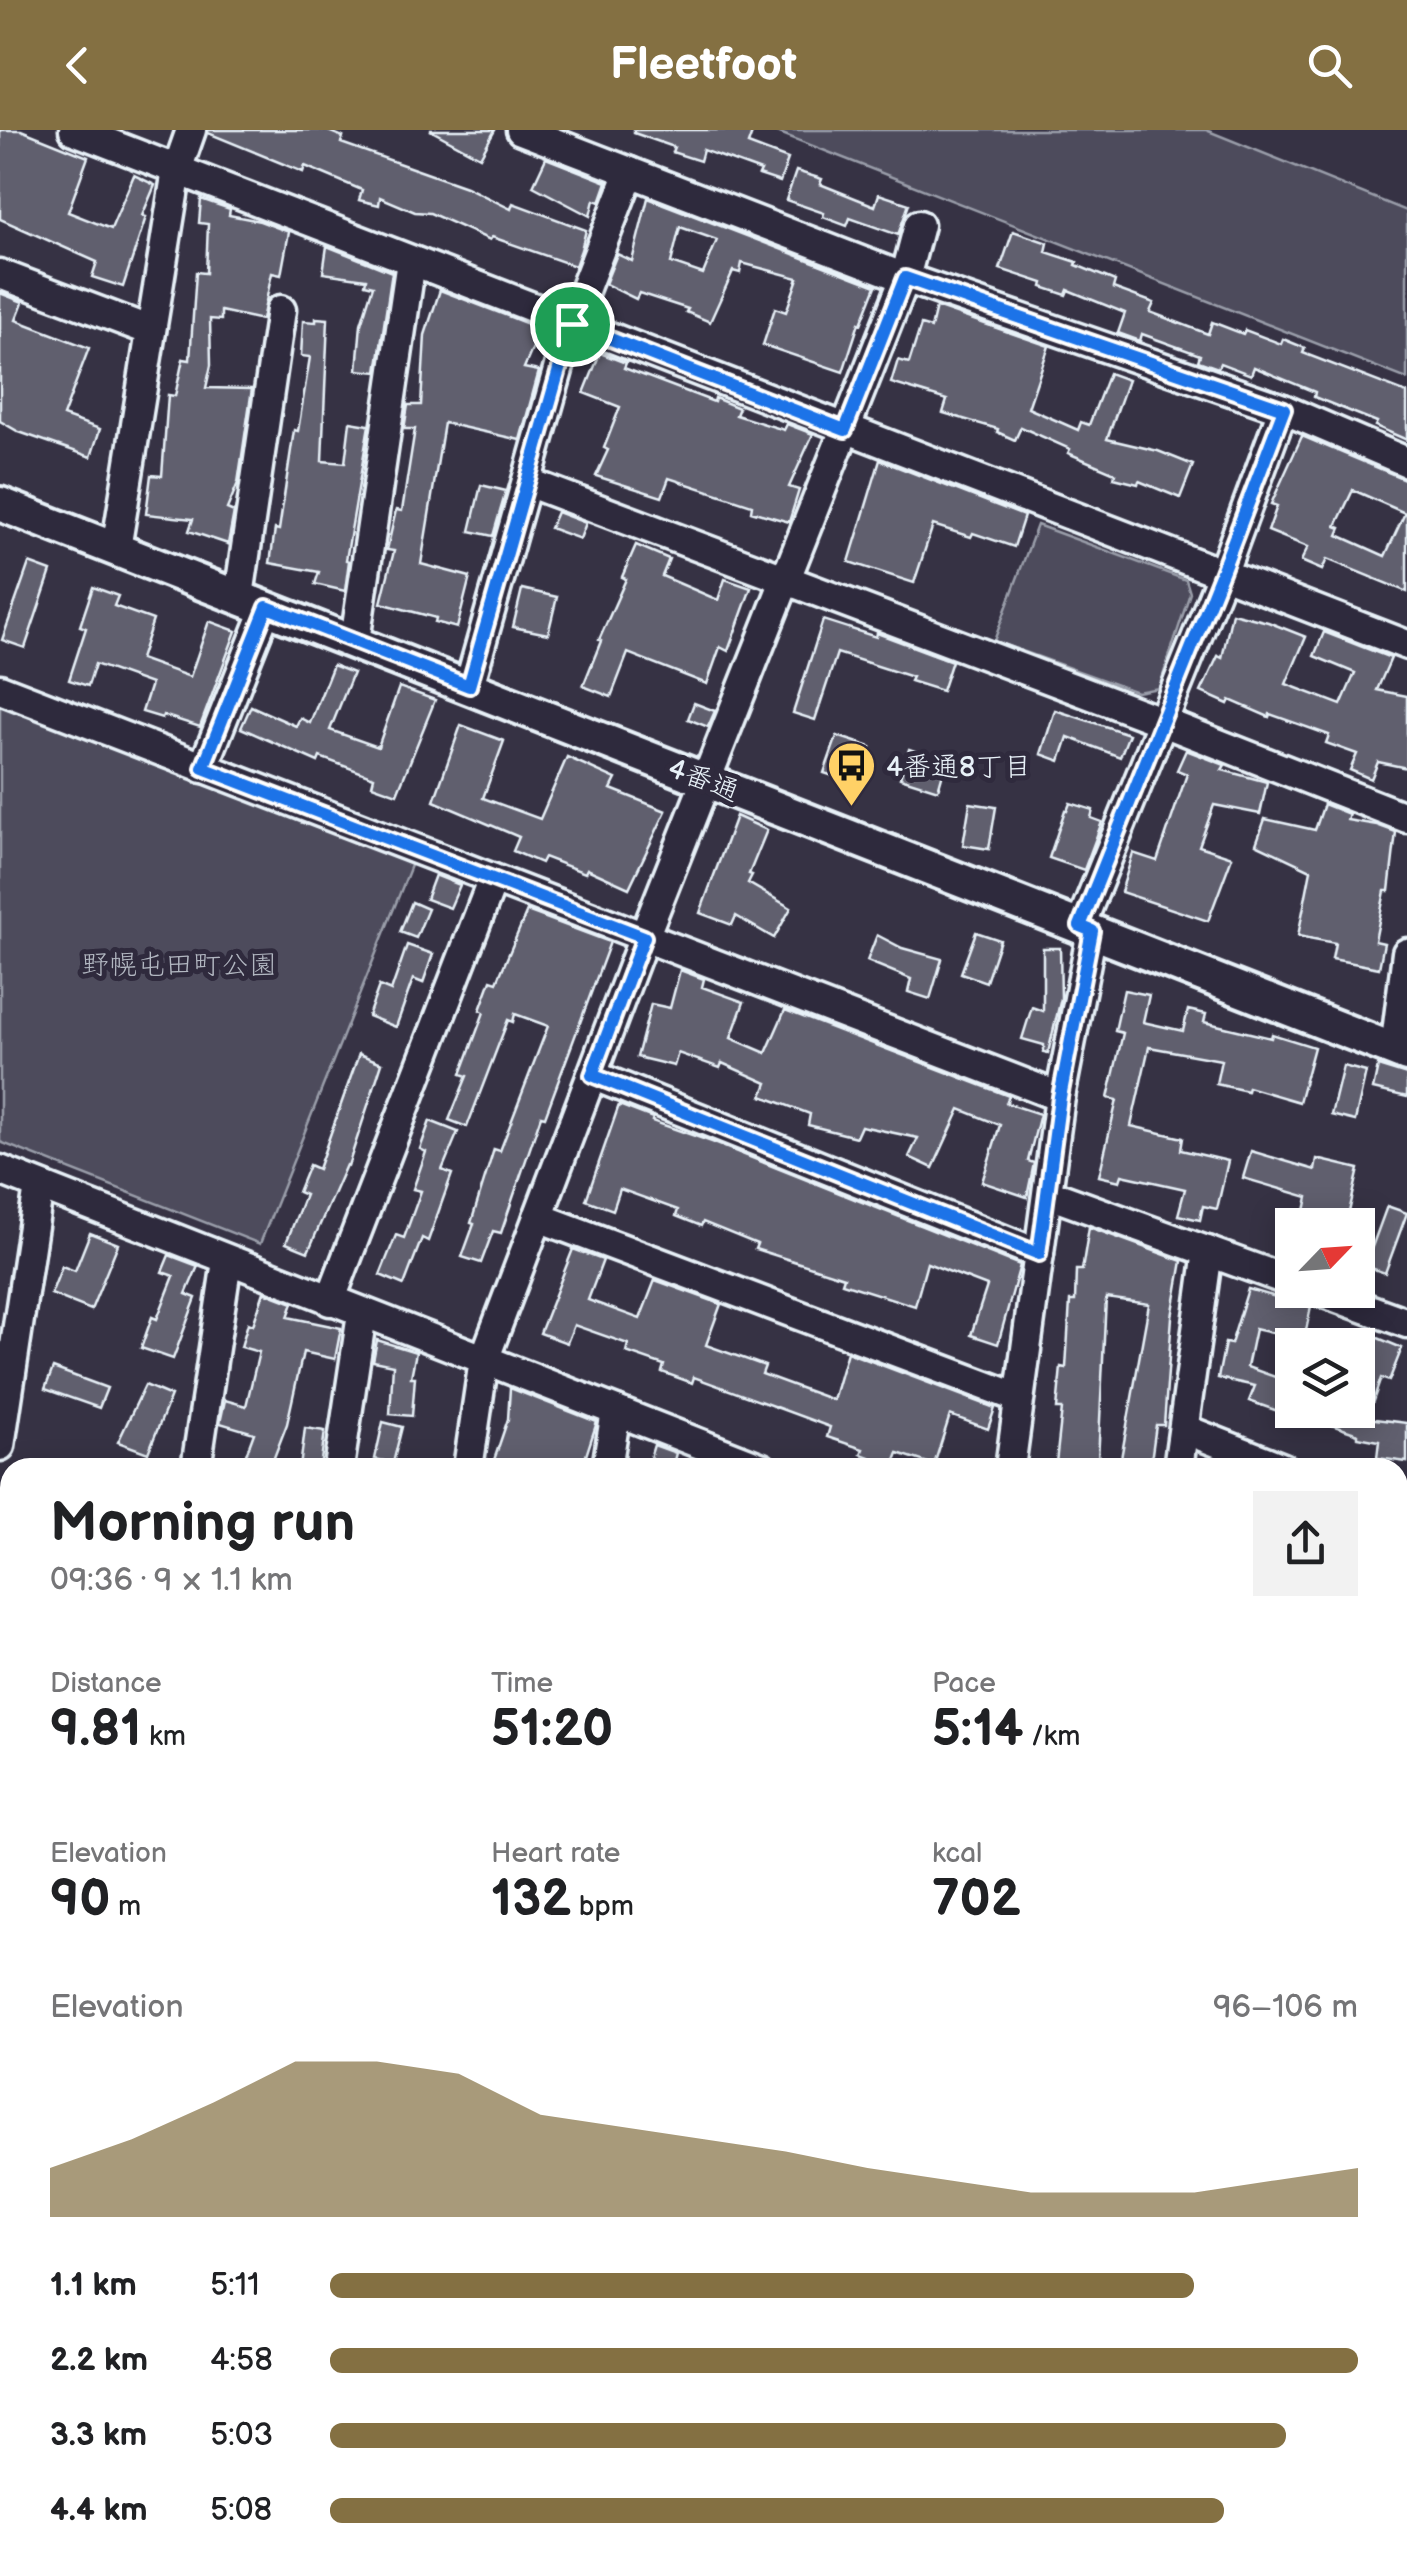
<!DOCTYPE html>
<meta charset="utf-8">
<style>
body{margin:0;font-family:"Balsamiq Sans","Klee One",sans-serif;background:#f2f2f2;color:#202124;height:100vh;display:flex;flex-direction:column;font-size:38px;white-space:nowrap}
*{box-sizing:border-box;margin:0}
p{font-size:32px;color:#757577}
.icon{flex:none;width:55px;height:55px;fill:none;stroke:currentColor;stroke-width:2;stroke-linecap:round;stroke-linejoin:round}
.map{position:relative;flex:1;overflow:hidden}
.drawer{position:absolute;left:0px;top:1328px;width:1408px;height:1112px;display:flex;flex-direction:column;background:#fff;border-radius:30px 30px 0 0;box-shadow:0 5px 25px #0003}
.drawer>*{flex:none}
.needle{width:65px;rotate:65deg}
.fabs{position:absolute;left:1275px;top:1078px;display:grid;gap:20px}
.fabs a{display:grid;place-items:center;width:100px;height:100px;border-radius:0px;background:#fff;box-shadow:0 5px 25px #0003;font-size:50px}
.pin{position:absolute;display:grid;place-items:center;width:85px;height:85px;color:#fff;margin:-42px;border:5px solid #fff;border-radius:50%;box-shadow:0 2px 10px #0007}
.round{display:grid;place-items:center;flex:none;width:105px;height:105px;border-radius:0px;background:#f2f2f2}
.head{display:flex;align-items:center;justify-content:space-between;height:170px;padding:0 50px}
h1{font-size:55px;font-weight:700;line-height:75px}
.figures{display:grid;grid-template-columns:repeat(3,1fr);gap:15px;height:170px;padding:10px 50px}
.figures div{display:grid;align-content:center}
.figures b{font-size:50px;font-weight:700}
.figures small{font-size:28px;font-weight:400}
.figures p{font-size:28px}
.chart{height:280px;padding:20px 50px}
.chart p{display:flex;justify-content:space-between}
.chart svg{width:100%;height:180px;margin-top:10px;fill:#847042;opacity:.7}
ul{padding:0 50px;list-style:none;font-size:32px}
li{display:grid;grid-template-columns:160px 120px 1fr;align-items:center;height:75px}
li i{height:25px;border-radius:12px;background:#847042}
header{display:flex;justify-content:space-between;align-items:center;height:130px;padding:0 50px;background:#847042;color:#fff;font-size:45px;font-weight:700}
.map>svg:first-child{display:block}
.built{fill:#433f51}
.green{fill:#4d4b5c;stroke:#9a9eaa;stroke-width:2.5}
.building{fill:#605e6e;stroke:#e8f1f8;stroke-width:2.5;fill-rule:evenodd}
.lines{fill:none;stroke-linecap:round;stroke-linejoin:round}
.minor-casing{stroke:#e8f1f8;stroke-width:35}
.tertiary-casing{stroke:#e8f1f8;stroke-width:40}
.primary-casing{stroke:#e8f1f8;stroke-width:50}
.minor{stroke:#2f2a3d;stroke-width:28}
.tertiary{stroke:#2f2a3d;stroke-width:32}
.primary{stroke:#2f2a3d;stroke-width:42}
.route-casing{stroke:#fff;stroke-width:20}
.route{stroke:#1a73e8;stroke-width:12}
.labels{text-anchor:middle;stroke-width:10;stroke-linejoin:round;paint-order:stroke}
.poi-label{font-size:28px;fill:#e8f1f8;stroke:#2f2a3d;text-anchor:start}
.street-label{font-size:28px;fill:#e8f1f8;stroke:#2f2a3d}
.park-label{font-size:28px;fill:#b2b7c1;stroke:#2f2a3d}
</style>
<header><svg class="icon" aria-label="back" viewBox="0 0 24 24"><path d="M15 5l-7 7 7 7"/></svg>Fleetfoot<svg class="icon" aria-label="search" viewBox="0 0 24 24"><circle cx="10" cy="10" r="6"/><path d="M15 15l6 6"/></svg></header>
<div class="map">
<svg width="1407" height="2438" viewBox="0 0 1407 2438">
<rect width="100%" height="100%" fill="#363244"/>
<filter id="ink" filterUnits="userSpaceOnUse"><feTurbulence type="fractalNoise" baseFrequency=".01" numOctaves="2"/><feDisplacementMap in="SourceGraphic" scale="20" xChannelSelector="R" yChannelSelector="G"/><feConvolveMatrix kernelMatrix="1 2 1 2 8 2 1 2 1" color-interpolation-filters="sRGB"/></filter>
<g filter="url(#ink)">
<polygon class="built" points="1405,2316 1407,2438 1386,2438 1387,2430 1398,2430 1398,2364"/>
<g class="green">
<polygon points="772,0 1206,0 1407,81 1407,249"/>
<polygon points="1037,395 1186,450 1190,463 1159,558 1137,562 994,511"/>
<polygon points="0,572 412,733 260,1114 0,1012"/>
<polygon points="0,1974 10,1978 10,2018 0,2015"/>
<polygon points="922,2430 959,2430 981,2438 919,2438"/>
</g>
<g class="building">
<polygon points="0,0 21,0 88,27 68,82 111,99 134,45 155,55 142,86 146,87 123,157 92,147 97,132 0,89"/>
<polygon points="208,0 326,0 343,7 341,13 466,57 511,79 513,73 586,100 581,120 575,136 492,107 490,110 430,83 415,82 380,67 379,75 359,70 362,60 305,36 303,42 208,3"/>
<polygon points="430,0 495,0 480,27"/>
<polygon points="634,0 753,0 748,14 788,29 780,52 759,45 761,41 703,20 700,31 672,22 674,17 634,3"/>
<polygon points="546,28 607,52 600,72 594,70 590,86 533,56"/>
<polygon points="796,41 822,49 820,54 875,76 879,64 909,74 898,105 850,88 847,96 823,87 824,83 786,70"/>
<path d="M648,68L876,156L861,194L859,193L843,242L763,215L775,178L786,182L798,148L742,133L740,143L733,141L710,192L686,182L688,179L639,163L636,169L605,154L617,124L632,131ZM680,97L717,110L703,144L671,133Z"/>
<polygon points="201,69 230,79 229,85 260,91 289,102 281,145 272,143 262,190 221,181 221,190 210,189 211,235 206,258 252,259 238,353 227,379 234,382 228,414 189,401 193,389 146,384 151,345 162,346 168,265 175,266 183,229 190,230 196,142 206,143 208,94 199,93"/>
<polygon points="1013,101 1048,113 1046,122 1077,132 1076,135 1115,151 1113,158 1154,173 1150,182 1208,204 1212,192 1243,204 1245,200 1281,214 1283,209 1305,218 1303,223 1407,263 1407,310 1375,296 1377,292 1314,267 1315,262 1254,237 1251,245 1220,233 1218,238 1198,231 1200,225 1142,204 1140,211 1118,203 1125,183 1068,160 1066,165 1042,157 1043,153 1000,139"/>
<polygon points="327,116 392,142 377,242 357,240 361,194 373,156 365,154 366,149 323,143"/>
<polygon points="440,160 541,199 524,238 539,241 520,310 444,293 421,434 470,447 457,498 435,492 436,488 381,473 394,421 387,420 396,380 402,381 415,299 404,299 408,275 421,275 425,205"/>
<polygon points="0,163 23,172 16,190 89,218 63,286 100,299 91,327 19,302 0,291"/>
<polygon points="936,177 1049,216 1028,278 1078,300 1081,292 1089,295 1109,243 1128,250 1107,309 1158,321 1193,335 1180,368 1139,351 1138,354 1114,348 1115,343 1068,323 1070,319 1021,297 1015,310 997,302 998,299 943,283 947,270 891,253 898,230 909,233 921,195 931,198"/>
<polygon points="316,188 328,189 322,331 345,333 350,292 369,295 346,430 349,431 345,461 315,454 319,442 270,433 275,399 279,400 294,300 298,301 310,227 301,226 303,191 316,192"/>
<polygon points="600,223 626,233 624,238 714,272 715,268 739,278 736,285 784,300 787,294 813,304 789,357 799,360 789,392 751,381 752,375 669,348 662,367 596,346 608,320 604,318 620,277 584,263"/>
<path d="M1302,306L1407,350V462L1327,429L1322,440L1301,431L1308,417L1268,401L1277,376L1271,374ZM1353,360L1405,383L1385,426L1338,405L1341,398L1336,396Z"/>
<polygon points="880,330 1024,386 1014,417 973,403 971,407 933,395 914,453 849,432"/>
<polygon points="481,355 506,361 493,406 470,401"/>
<polygon points="557,382 586,393 580,409 550,398"/>
<polygon points="636,415 669,429 662,446 718,470 725,449 751,458 728,521 720,517 707,554 628,523 611,567 583,556 601,511 599,510 626,449 622,447"/>
<polygon points="29,433 51,441 25,518 2,510"/>
<polygon points="93,457 118,466 114,476 153,490 140,529 190,547 209,491 236,501 200,597 163,585 162,588 142,582 151,554 95,534 88,556 69,550 86,498 80,496"/>
<polygon points="522,459 557,467 548,504 513,497"/>
<polygon points="1232,483 1268,492 1306,507 1286,554 1341,575 1355,543 1314,526 1324,502 1391,528 1377,560 1407,566 1407,638 1378,632 1371,649 1350,640 1357,624 1326,613 1329,605 1270,584 1269,587 1230,570 1228,574 1201,562 1218,526 1222,528"/>
<polygon points="823,490 876,507 877,503 952,531 942,561 910,551 912,547 837,523 815,590 793,583"/>
<polygon points="333,535 353,543 330,600 378,617 399,557 435,570 397,664 372,655 374,647 320,627 318,632 241,598 251,576 296,596 300,588 310,593"/>
<polygon points="694,573 715,581 708,597 688,589"/>
<polygon points="1055,580 1129,604 1120,627 1068,607 1060,631 1041,624"/>
<polygon points="461,595 504,611 483,668 540,689 567,627 616,649 611,659 666,681 629,758 587,739 585,743 544,727 541,733 513,721 519,707 434,671"/>
<polygon points="837,606 871,617 860,655 824,643"/>
<polygon points="909,619 946,632 938,660 900,648"/>
<polygon points="1186,620 1225,635 1222,640 1267,652 1260,684 1214,675 1199,716 1232,727 1208,791 1121,762 1133,723 1157,731 1187,644 1177,640"/>
<polygon points="970,673 996,677 989,719 963,715"/>
<polygon points="1070,673 1093,680 1091,688 1102,692 1084,740 1049,728 1065,680 1067,681"/>
<polygon points="1324,674 1349,684 1347,690 1377,695 1396,702 1389,761 1385,761 1375,811 1384,813 1379,838 1332,829 1335,813 1298,806 1311,740 1256,714 1265,689 1315,700"/>
<polygon points="736,686 767,700 749,744 752,745 748,753 791,778 774,808 736,786 732,795 700,783"/>
<polygon points="435,745 460,755 450,778 426,769"/>
<polygon points="412,772 428,779 416,808 400,802"/>
<polygon points="527,781 610,812 545,987 541,986 501,1103 493,1101 481,1133 462,1127 474,1094 471,1093 494,1019 500,1021 548,896 515,884 513,892 508,890 467,997 449,990 467,946 461,944 484,882 480,880 491,850 497,852"/>
<polygon points="976,802 1000,810 986,852 961,843"/>
<polygon points="877,805 902,818 942,829 930,869 908,862 911,849 867,831"/>
<polygon points="407,815 433,824 423,853 413,849 396,897 368,886 379,856 391,861"/>
<polygon points="1043,818 1060,818 1061,868 1048,923 1044,922 1044,915 1022,909 1032,877 1043,881"/>
<polygon points="680,840 704,849 702,857 744,872 731,908 766,923 785,880 1009,966 1006,973 1040,984 1028,1031 1034,1033 1027,1067 982,1052 1000,995 960,979 933,1038 909,1027 918,1008 861,996 856,1007 808,995 810,984 762,966 767,953 722,933 720,938 678,923 674,936 637,927 651,874 670,878"/>
<polygon points="1124,860 1149,865 1143,892 1183,901 1188,880 1206,884 1204,892 1271,908 1272,904 1314,917 1299,972 1248,957 1247,961 1216,954 1221,930 1149,917 1131,996 1183,1008 1181,1020 1228,1031 1217,1079 1203,1076 1200,1090 1178,1085 1185,1059 1122,1045 1120,1051 1099,1046 1117,970 1108,968 1123,903 1115,901"/>
<polygon points="359,924 382,933 348,1036 346,1035 308,1122 286,1113 305,1065 298,1062 309,1035 318,1039"/>
<polygon points="1343,936 1366,942 1355,991 1331,985"/>
<polygon points="1378,936 1407,945 1407,967 1373,959"/>
<polygon points="619,975 653,988 652,991 712,1012 1020,1135 998,1214 971,1205 987,1156 927,1133 915,1176 842,1153 844,1147 755,1119 757,1114 703,1092 701,1096 676,1086 678,1080 620,1059 613,1080 586,1070"/>
<polygon points="430,991 458,1002 442,1040 452,1044 428,1111 422,1108 404,1155 380,1145 396,1105 404,1108 421,1061 413,1059 426,1022 420,1019"/>
<polygon points="1251,1021 1315,1040 1317,1029 1359,1039 1346,1095 1302,1095 1308,1067 1243,1048"/>
<polygon points="1387,1076 1407,1083 1385,1143 1365,1136"/>
<polygon points="1089,1097 1182,1131 1172,1187 1164,1295 1156,1295 1150,1338 1120,1334 1149,1174 1106,1168 1098,1331 1092,1330 1091,1337 1056,1333 1062,1279 1057,1279 1061,1237 1066,1238 1070,1171 1075,1171 1076,1140 1082,1140"/>
<polygon points="90,1103 118,1114 91,1180 51,1164 62,1136 75,1141"/>
<polygon points="573,1119 603,1130 588,1170 640,1189 655,1150 721,1174 706,1215 765,1236 762,1244 833,1270 847,1222 995,1278 988,1299 950,1285 934,1335 898,1323 893,1336 861,1324 863,1319 827,1307 830,1297 694,1247 692,1253 662,1242 664,1235 626,1222 628,1214 574,1195 567,1213 540,1203"/>
<polygon points="169,1125 198,1136 186,1164 196,1168 173,1229 141,1218 152,1187 157,1189 174,1146 162,1142"/>
<polygon points="1248,1159 1311,1177 1304,1210 1255,1199 1247,1237 1292,1253 1292,1282 1279,1277 1278,1281 1249,1271 1255,1256 1218,1248 1225,1213 1231,1214"/>
<polygon points="264,1162 293,1173 288,1187 341,1198 335,1229 303,1222 287,1294 270,1338 241,1338 254,1303 220,1293 225,1270 246,1276 259,1222 241,1217 248,1193 253,1195"/>
<polygon points="1366,1203 1402,1218 1389,1251 1381,1248 1367,1288 1407,1293 1407,1332 1377,1328 1379,1311 1358,1307 1358,1304 1296,1283 1296,1280 1358,1280 1358,1225"/>
<polygon points="377,1210 416,1222 411,1247 415,1247 412,1286 390,1284 393,1235 373,1231"/>
<polygon points="53,1238 107,1258 99,1278 45,1259"/>
<polygon points="145,1255 171,1266 148,1323 118,1312"/>
<polygon points="510,1258 597,1292 582,1338 505,1338 493,1333 508,1289"/>
<polygon points="383,1292 402,1297 393,1333 375,1329"/>
<polygon points="305,1298 325,1301 320,1338 300,1338"/>
<polygon points="654,1315 676,1323 672,1338 647,1338"/>
</g>
<g class="lines">
<defs>
<g id="minor">
<polyline points="74,0 1407,515"/>
<polyline points="521,0 905,148 1283,279 1407,332"/>
<polyline points="0,144 151,201"/>
<polyline points="527,352 1163,592 1407,688"/>
<polyline points="116,419 177,40 191,0"/>
<polyline points="239,466 281,180"/>
<polyline points="355,511 411,131"/>
<polyline points="469,556 571,194 630,42"/>
<polyline points="0,559 1060,967"/>
<polyline points="203,638 267,477"/>
<polyline points="1080,796 1223,442 1283,279"/>
<polyline points="1395,920 1407,823"/>
<polyline points="592,945 1039,1124"/>
<polyline points="0,1040 762,1338"/>
<polyline points="1049,1064 1292,1152"/>
<polyline points="538,1087 1019,1268"/>
<polyline points="1316,1160 1407,1193"/>
<polyline points="330,1171 493,749"/>
<polyline points="1184,1299 1283,1338"/>
<polyline points="0,1316 39,1056"/>
<polyline points="196,1338 227,1131"/>
<polyline points="339,1338 362,1184"/>
<polyline points="468,1338 484,1230 644,807 905,148 919,95"/>
<polyline points="607,1338 616,1281"/>
<polyline points="1010,1338 1060,967 1092,801"/>
<polyline points="1178,1338 1208,1121"/>
<polyline points="1398,1382 1407,1385"/>
<polyline points="1398,1582 1407,1585"/>
<polyline points="0,2133 10,2070"/>
<polyline points="0,2364 10,2368"/>
<polyline points="166,2430 186,2438"/>
<polyline points="642,2430 660,2438"/>
<polyline points="1004,2430 1025,2438"/>
<polyline points="133,2438 134,2430"/>
<polyline points="502,2438 503,2430"/>
<polyline points="752,2438 753,2430"/>
</g>
<g id="tertiary">
<polyline points="0,374 1407,925"/>
<polyline points="0,1687 10,1691"/>
<polyline points="0,1721 10,1725"/>
<polyline points="1398,2221 1407,2225"/>
<polyline points="1398,2254 1407,2258"/>
<polyline points="352,2438 353,2430"/>
</g>
<g id="primary">
<polyline points="1398,2113 1407,2049"/>
<polyline points="1342,2438 1343,2430"/>
</g>
</defs>
<use href="#minor" class="minor-casing"/>
<use href="#tertiary" class="tertiary-casing"/>
<use href="#primary" class="primary-casing"/>
<use href="#minor" class="minor"/>
<use href="#tertiary" class="tertiary"/>
<use href="#primary" class="primary"/>
</g>
</g>
<g class="lines" filter="url(#ink)">
<defs>
<polygon id="route" points="905,148 1284,279 1222,442 1080,796 1092,801 1060,967 1039,1124 592,945 644,807 203,638 267,477 469,556 572,194 845,300"/>
</defs>
<use href="#route" class="route-casing"/>
<use href="#route" class="route"/>
</g>
<defs>
<symbol id="bus-pin" viewBox="-11 -11 22 30"><path d="M0 17L-7.5 6A9.5 9.5 0 1 1 7.5 6Z" fill="#ffd166" stroke="#2f2a3d"/><path d="M-5-6H5V4H4V6H2V4H-2V6H-4V4H-5ZM-3.5-4V0h7V-4ZM-3.5 1.2v1.5H-2V1.2ZM2 1.2v1.5H3.5V1.2Z" fill="#111"/></symbol>
</defs>
<g fill-rule="evenodd">
<use href="#bus-pin" x="824" y="608" width="55" height="75"/>
</g>
<g class="labels">
<g class="poi-label">
<text x="886" y="646">4番通8丁目</text>
</g>
<g class="street-label">
<text transform="translate(704 649) rotate(21)" y="10">4番通</text>
</g>
<g class="park-label">
<text x="179" y="844">野幌屯田町公園</text>
</g>
</g>
</svg>
<div class="fabs">
<a><svg class="needle" viewBox="-14 -14 28 28"><path d="M0-13l5 13h-10z" fill="#e53935"/><path d="M0 13l5-13h-10z" fill="#757577"/></svg></a>
<a><svg class="icon" aria-label="layers" viewBox="0 0 24 24"><path d="M12 4l9 5-9 5-9-5zM3 14l9 5 9-5"/></svg></a>
</div>
<div class="pin" style="left:572px;top:194px;background:#1e9e55"><svg class="icon" aria-label="arrive" viewBox="0 0 24 24"><path d="M6 21V4h12l-3 4 3 4H6"/></svg></div>
<section class="drawer">
<div class="head"><div><h1>Morning run</h1><p>09:36 · 9 × 1.1 km</p></div><a class="round"><svg class="icon" aria-label="share" viewBox="0 0 24 24"><path d="M12 15V3M7 8l5-5 5 5M5 13v7h14v-7"/></svg></a></div>
<div class="figures">
<div><p>Distance</p><b>9.81<small> km</small></b></div>
<div><p>Time</p><b>51:20</b></div>
<div><p>Pace</p><b>5:14<small> /km</small></b></div>
</div>
<div class="figures">
<div><p>Elevation</p><b>90<small> m</small></b></div>
<div><p>Heart rate</p><b>132<small> bpm</small></b></div>
<div><p>kcal</p><b>702</b></div>
</div>
<div class="chart"><p><span>Elevation</span>96–106 m</p>
<svg viewBox="0 0 160 44" preserveAspectRatio="none"><path d="M0 44V32L10 25L20 16L30 6L40 6L50 9L60 19L70 22L80 25L90 28L100 32L110 35L120 38L130 38L140 38L150 35L160 32V44z"/></svg>
</div>
<ul>
<li><b>1.1 km</b>5:11<i style="width:84%"></i></li>
<li><b>2.2 km</b>4:58<i style="width:100%"></i></li>
<li><b>3.3 km</b>5:03<i style="width:93%"></i></li>
<li><b>4.4 km</b>5:08<i style="width:87%"></i></li>
</ul>
</section>
</div>
